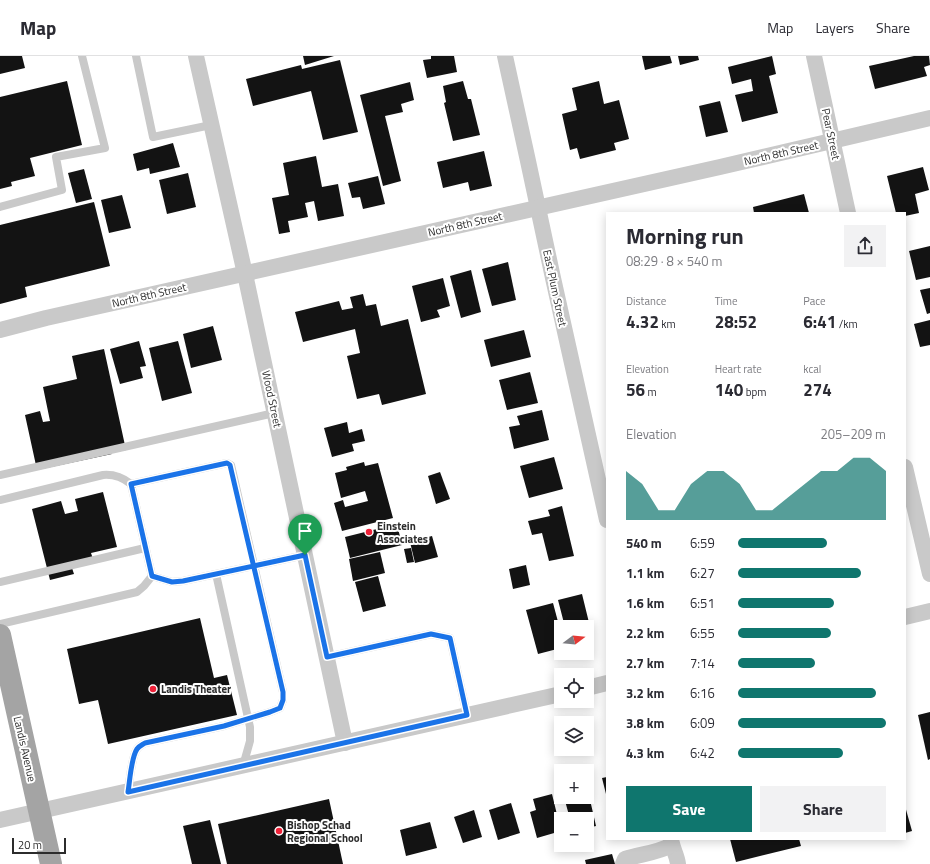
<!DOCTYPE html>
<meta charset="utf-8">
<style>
body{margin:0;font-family:"Titillium Web",sans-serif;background:#f2f2f3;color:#2b2b33;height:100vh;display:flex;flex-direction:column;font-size:15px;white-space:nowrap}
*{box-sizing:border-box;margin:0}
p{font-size:13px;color:#7c7c81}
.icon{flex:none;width:22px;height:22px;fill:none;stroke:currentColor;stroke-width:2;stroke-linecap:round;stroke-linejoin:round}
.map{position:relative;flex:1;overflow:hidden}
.drawer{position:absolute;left:606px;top:156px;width:300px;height:628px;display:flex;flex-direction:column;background:#fff;border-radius:0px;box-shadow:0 2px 10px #0003}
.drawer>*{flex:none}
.needle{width:26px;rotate:74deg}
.buttons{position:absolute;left:554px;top:564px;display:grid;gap:8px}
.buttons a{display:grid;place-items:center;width:40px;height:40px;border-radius:0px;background:#fff;box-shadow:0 2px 10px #0003;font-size:20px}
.scale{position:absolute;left:12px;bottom:10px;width:54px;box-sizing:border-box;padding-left:4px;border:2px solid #2c2c2c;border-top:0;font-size:11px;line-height:14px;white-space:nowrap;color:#2c2c2c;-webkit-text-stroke:3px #fff;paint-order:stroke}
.pin{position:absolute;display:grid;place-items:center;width:34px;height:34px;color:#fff;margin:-41px -17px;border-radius:50% 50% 50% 0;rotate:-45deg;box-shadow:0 0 4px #0007}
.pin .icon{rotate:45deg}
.round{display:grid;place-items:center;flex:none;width:42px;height:42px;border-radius:0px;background:#f2f2f3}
.headline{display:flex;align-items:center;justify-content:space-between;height:68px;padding:0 20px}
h1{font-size:22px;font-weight:700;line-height:30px}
.metrics{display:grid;grid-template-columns:repeat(3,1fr);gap:6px;height:68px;padding:4px 20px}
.metrics div{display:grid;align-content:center}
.metrics b{font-size:17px;font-weight:700}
.metrics small{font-size:11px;font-weight:400}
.metrics p{font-size:11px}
.chart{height:112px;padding:8px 20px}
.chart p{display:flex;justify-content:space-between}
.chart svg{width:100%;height:72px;margin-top:4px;fill:#0f766e;opacity:.7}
.button{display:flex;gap:8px;margin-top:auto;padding:8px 20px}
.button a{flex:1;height:46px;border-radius:0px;background:#0f766e;color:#fff;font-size:16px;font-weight:700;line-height:46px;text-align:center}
.button a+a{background:#f2f2f3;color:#2b2b33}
ul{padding:0 20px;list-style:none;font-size:13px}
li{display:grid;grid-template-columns:64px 48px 1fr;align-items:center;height:30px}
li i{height:10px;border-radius:5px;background:#0f766e}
header{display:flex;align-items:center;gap:24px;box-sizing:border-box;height:56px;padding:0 20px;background:#fff;border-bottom:1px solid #e1e1e2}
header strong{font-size:19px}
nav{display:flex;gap:22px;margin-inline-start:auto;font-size:14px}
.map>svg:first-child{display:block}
.building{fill:#131313}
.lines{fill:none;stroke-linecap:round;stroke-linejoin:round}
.lane{stroke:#c9c9c9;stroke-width:8}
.street{stroke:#c9c9c9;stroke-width:16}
.primary{stroke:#a4a4a4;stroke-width:22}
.route-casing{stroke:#fff;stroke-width:8}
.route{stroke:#1a73e8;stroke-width:5}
.poi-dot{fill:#ef2239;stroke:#fff;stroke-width:1.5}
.labels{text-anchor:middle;stroke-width:4;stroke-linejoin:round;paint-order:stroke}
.street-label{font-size:11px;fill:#2c2c2c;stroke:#fff}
.poi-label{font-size:11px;font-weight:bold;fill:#2c2c2c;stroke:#fff;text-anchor:start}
</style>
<header>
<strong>Map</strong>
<nav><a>Map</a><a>Layers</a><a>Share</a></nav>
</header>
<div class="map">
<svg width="930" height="808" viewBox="0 0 930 808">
<rect width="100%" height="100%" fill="#fff"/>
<g class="building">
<polygon points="0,0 22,0 25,12 0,18"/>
<polygon points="303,0 334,0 305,9"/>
<polygon points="431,0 454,0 457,16 427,22 423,4 431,3"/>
<polygon points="642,0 670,0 672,7 645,14"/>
<polygon points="678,0 698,0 699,4 680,9"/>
<polygon points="772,0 776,18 769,20 778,57 742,66 735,39 753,35 751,23 732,28 728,11"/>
<polygon points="914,0 929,0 930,9 924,11 927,20 875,33 869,10"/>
<polygon points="340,4 358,76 323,84 311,35 253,50 246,23 301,9 302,13"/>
<polygon points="67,25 82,89 30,102 35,120 11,126 12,130 0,133 0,41"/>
<polygon points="463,25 468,43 471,43 480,79 453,85 444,47 446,46 443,30"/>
<polygon points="599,25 604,48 619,44 629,83 614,87 616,94 580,103 577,92 570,94 562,58 577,54 572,32"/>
<polygon points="410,26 414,44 401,48 403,56 385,60 401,125 383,130 360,39"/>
<polygon points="720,45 728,76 706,81 699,50"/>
<polygon points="173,87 180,111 150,118 149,112 137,115 133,98"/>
<polygon points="484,95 492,130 470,135 468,126 443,132 437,106"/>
<polygon points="316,100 322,131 338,128 344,160 318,165 314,145 305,147 308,161 288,165 290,176 279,178 272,142 289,139 283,107"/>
<polygon points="923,111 929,134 915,138 919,157 905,160 905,157 896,157 887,120"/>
<polygon points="84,113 92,143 76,147 68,117"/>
<polygon points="188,117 196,151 167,158 159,124"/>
<polygon points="378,120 385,148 363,153 360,141 352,142 348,127"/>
<polygon points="804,138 809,157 754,157 753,151"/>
<polygon points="122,139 131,172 109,177 101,144"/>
<polygon points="94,146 110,210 25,231 27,241 0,248 0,169"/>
<polygon points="930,190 930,221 916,224 909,195"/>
<polygon points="508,206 516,244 492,250 482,213"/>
<polygon points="471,214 481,256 461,262 450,220"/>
<polygon points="443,222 450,250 437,254 440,261 421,266 412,230"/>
<polygon points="930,232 930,257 927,258 920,234"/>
<polygon points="363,238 366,250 376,248 381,270 408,263 426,338 382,349 379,338 357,343 347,300 360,297 355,273 303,286 295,256 339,245 342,254 353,252 350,241"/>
<polygon points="930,264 930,289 920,291 914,268"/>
<polygon points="213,270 222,304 191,312 183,278"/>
<polygon points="524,274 531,301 491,311 484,284"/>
<polygon points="139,285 146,310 140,311 143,322 120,328 110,293"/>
<polygon points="178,285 192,337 162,345 149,292"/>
<polygon points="104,293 126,394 111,397 112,398 37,414 25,359 40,355 43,366 50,365 43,331 77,323 72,300"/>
<polygon points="530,316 538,347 507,354 499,324"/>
<polygon points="542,354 549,384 514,393 509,371 520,369 517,360"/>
<polygon points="347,366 349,377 362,373 365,385 352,388 354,395 332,401 324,372"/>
<polygon points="554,401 563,433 529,442 520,410"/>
<polygon points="364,406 365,410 378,407 393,462 342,475 334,447 343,444 345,451 368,445 365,435 341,442 335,417 347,414 346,411"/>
<polygon points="440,416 450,443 436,448 428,420"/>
<polygon points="103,436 117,491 91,497 94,506 72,512 74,518 50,524 32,453 61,445 65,458 78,455 75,443"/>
<polygon points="562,450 574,500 549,505 542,477 532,479 528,465 550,460 548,454"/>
<polygon points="397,468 402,489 350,502 345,481"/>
<polygon points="432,480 438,501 415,507 410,486"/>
<polygon points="411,492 414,506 407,507 404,493"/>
<polygon points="380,496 385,517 353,525 349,503"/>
<polygon points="526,509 530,529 513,533 509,513"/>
<polygon points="378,520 386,550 363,556 355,526"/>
<polygon points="582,538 593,583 587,585 587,571 565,571 558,544"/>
<polygon points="553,547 561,577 561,592 538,598 526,554"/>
<polygon points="200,562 214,622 227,619 237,659 108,688 98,644 79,648 67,593"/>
<polygon points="930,656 930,703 928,704 918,659"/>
<polygon points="607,721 607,738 606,738 602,722"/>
<polygon points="588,735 596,770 587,772 587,763 570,763 564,741 587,741"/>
<polygon points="552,738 561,775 537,782 530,756 536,754 533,743"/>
<polygon points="329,743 343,808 227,808 218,768"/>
<polygon points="511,747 520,777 498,784 489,754"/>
<polygon points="905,750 912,775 905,777"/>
<polygon points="474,754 482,781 463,787 454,761"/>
<polygon points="210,764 221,808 192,808 183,770"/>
<polygon points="430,766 437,792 406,800 400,774"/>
<polygon points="730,783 799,783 801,790 736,806"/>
<polygon points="612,798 615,808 586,808 585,804"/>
</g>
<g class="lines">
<g class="lane">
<polyline points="136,0 153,81 211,69"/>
<polyline points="0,151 62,134 56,101 105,92 82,0"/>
<polyline points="0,419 274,357"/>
<path d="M0,444L103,419C114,418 122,421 131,428"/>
<polyline points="216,518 250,671 250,685 243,710"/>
<polyline points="0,526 145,492"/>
<polyline points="0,568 137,536 144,530 152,520"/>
<polyline points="327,601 431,578 450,582 467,659"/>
<path d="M128,736C130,724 131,702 137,693C139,690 142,689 145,687L224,670L270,656L280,652L283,644V636L231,409L227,407L131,428L152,520L172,526L183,525L305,499"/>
</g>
<g class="street">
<polyline points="196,0 245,218 345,687"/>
<polyline points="505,0 528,105 553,222 607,464"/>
<polyline points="814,0 848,157"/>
<polyline points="0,274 46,262 720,111 930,62"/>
<polyline points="905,411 930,518"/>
<polyline points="905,561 930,555"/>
<polyline points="587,632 607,627"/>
<polyline points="0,764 561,638"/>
<path d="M671,783C672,792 677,799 678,808"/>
<path d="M623,808L625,803C641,798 657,797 672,789"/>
</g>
<polyline class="primary" points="0,579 51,808"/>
</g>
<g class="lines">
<defs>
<path id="route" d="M305,499L183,525L172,526L152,520L131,428L227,407L230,409L283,636V644L280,652L270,656L224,670L145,687C142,689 139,690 137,693C131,702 130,724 128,736L467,659L450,582L431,578L327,601L305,499"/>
</defs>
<use href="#route" class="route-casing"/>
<use href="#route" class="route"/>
</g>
<g class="poi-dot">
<circle cx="369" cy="476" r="4"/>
<circle cx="153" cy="633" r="4"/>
<circle cx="279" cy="775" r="4"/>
</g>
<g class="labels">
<g class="street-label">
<text transform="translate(831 78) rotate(78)" y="4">Pear Street</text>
<text transform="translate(781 97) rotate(-13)" y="4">North 8th Street</text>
<text transform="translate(465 168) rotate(-13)" y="4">North 8th Street</text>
<text transform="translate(555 232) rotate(78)" y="4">East Plum Street</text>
<text transform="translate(149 239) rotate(-13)" y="4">North 8th Street</text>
<text transform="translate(272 343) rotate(78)" y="4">Wood Street</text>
<text transform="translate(25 693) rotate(77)" y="4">Landis Avenue</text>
</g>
<g class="poi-label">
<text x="377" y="474">Einstein<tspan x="377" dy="13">Associates</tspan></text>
<text x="161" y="637">Landis Theater</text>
<text x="287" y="773">Bishop Schad<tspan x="287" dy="13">Regional School</tspan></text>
</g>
</g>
</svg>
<div class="buttons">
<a><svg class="needle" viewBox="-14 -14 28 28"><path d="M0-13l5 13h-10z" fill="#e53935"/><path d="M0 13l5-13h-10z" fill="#7c7c81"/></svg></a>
<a><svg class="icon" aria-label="locate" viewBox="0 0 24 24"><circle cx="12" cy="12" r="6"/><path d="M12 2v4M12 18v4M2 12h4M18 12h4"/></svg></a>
<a><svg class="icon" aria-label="layers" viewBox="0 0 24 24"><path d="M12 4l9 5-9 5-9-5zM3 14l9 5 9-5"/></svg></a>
<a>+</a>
<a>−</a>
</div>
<div class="scale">20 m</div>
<div class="pin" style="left:305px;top:499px;background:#1e9e55"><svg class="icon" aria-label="arrive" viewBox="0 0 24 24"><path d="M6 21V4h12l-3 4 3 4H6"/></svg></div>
<section class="drawer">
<div class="headline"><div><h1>Morning run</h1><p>08:29 · 8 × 540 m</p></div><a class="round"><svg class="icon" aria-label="share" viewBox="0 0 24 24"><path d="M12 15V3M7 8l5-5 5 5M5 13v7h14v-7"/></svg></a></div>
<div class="metrics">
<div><p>Distance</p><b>4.32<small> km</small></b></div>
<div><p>Time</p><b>28:52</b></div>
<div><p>Pace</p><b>6:41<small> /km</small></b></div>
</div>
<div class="metrics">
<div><p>Elevation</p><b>56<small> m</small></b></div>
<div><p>Heart rate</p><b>140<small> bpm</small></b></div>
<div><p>kcal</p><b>274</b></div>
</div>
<div class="chart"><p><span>Elevation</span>205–209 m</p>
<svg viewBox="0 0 160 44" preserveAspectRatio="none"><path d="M0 44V14L10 22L20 38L30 38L40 22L50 14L60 14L70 22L80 38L90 38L100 30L110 22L120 14L130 14L140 6L150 6L160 14V44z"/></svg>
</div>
<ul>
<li><b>540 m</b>6:59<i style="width:60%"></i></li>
<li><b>1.1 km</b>6:27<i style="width:83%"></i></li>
<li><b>1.6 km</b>6:51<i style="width:65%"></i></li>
<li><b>2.2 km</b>6:55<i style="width:63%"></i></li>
<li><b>2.7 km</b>7:14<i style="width:52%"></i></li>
<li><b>3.2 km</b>6:16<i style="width:93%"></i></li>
<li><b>3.8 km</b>6:09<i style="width:100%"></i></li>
<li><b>4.3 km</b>6:42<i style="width:71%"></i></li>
</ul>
<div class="button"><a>Save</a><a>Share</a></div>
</section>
</div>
